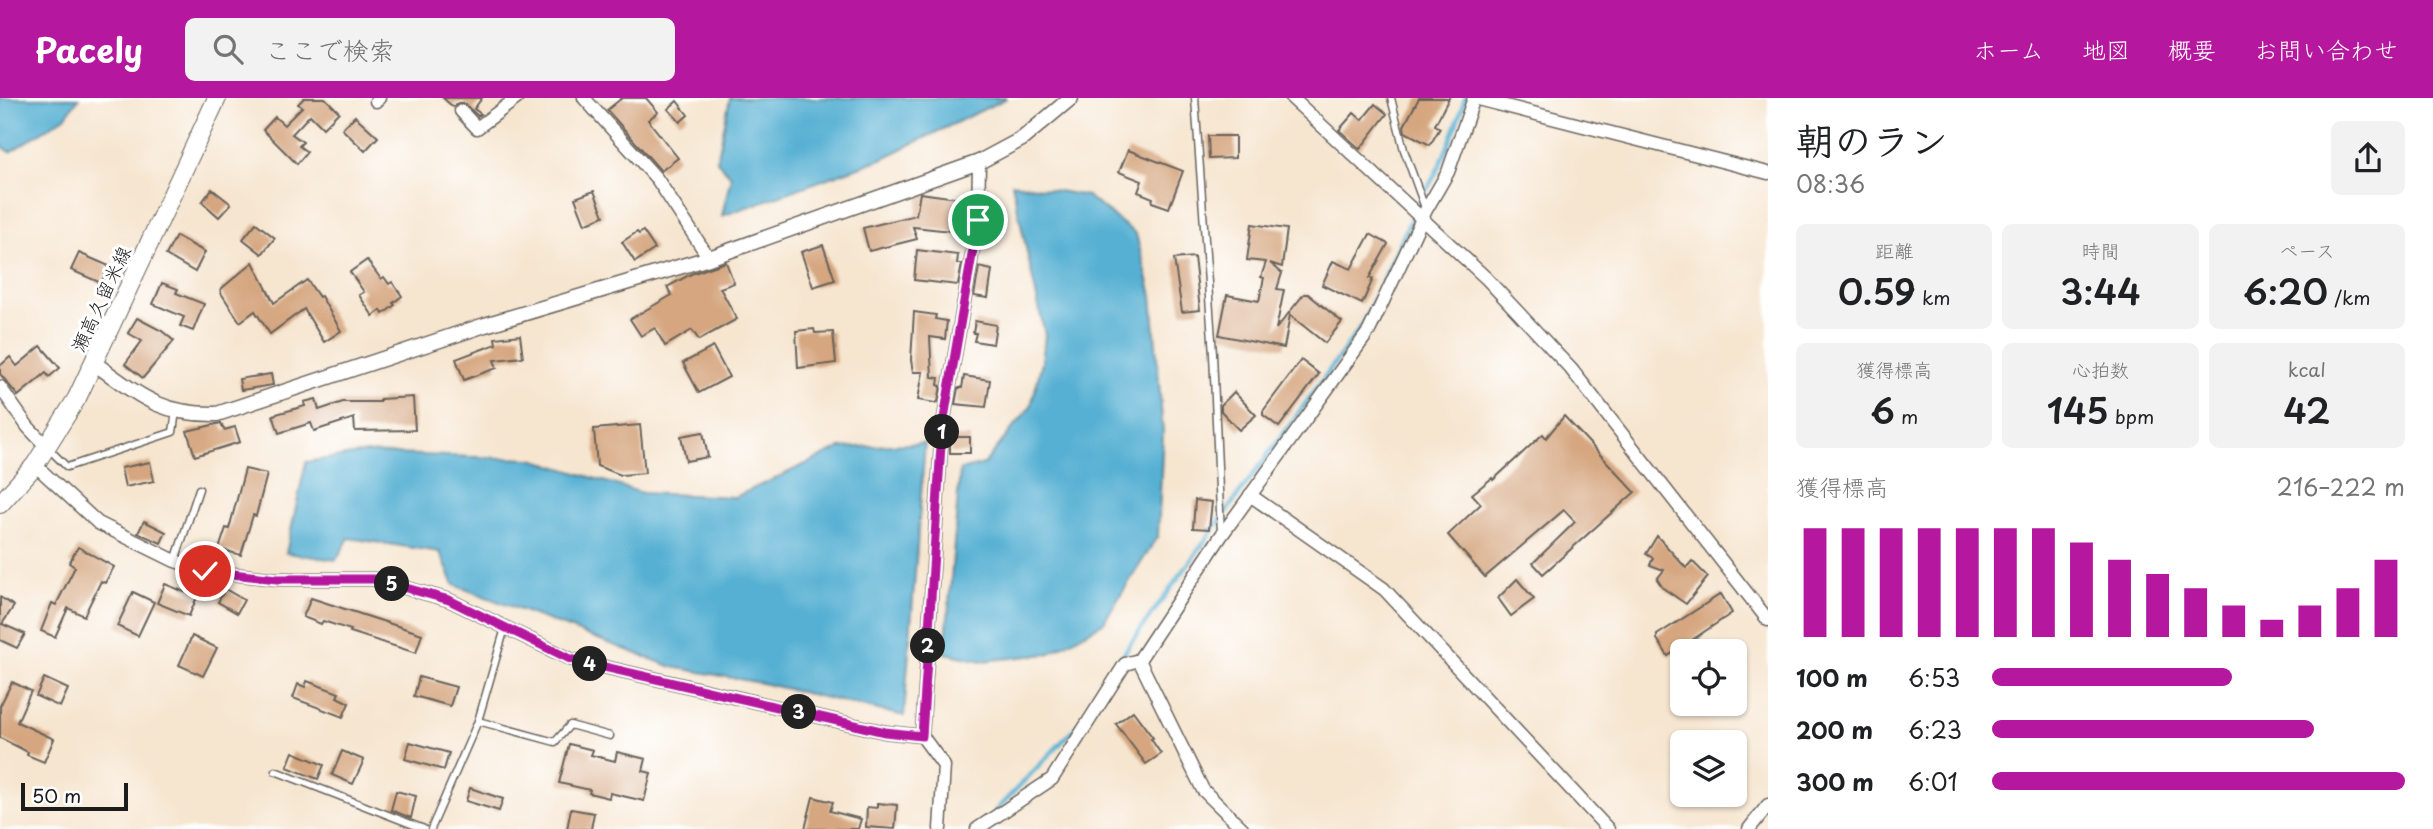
<!DOCTYPE html>
<html lang="ja">
<meta charset="utf-8">
<style>
body{margin:0;font-family:"Playpen Sans","Klee One",sans-serif;background:#f2f2f2;color:#202124;height:100vh;display:flex;flex-direction:column;font-size:26px;white-space:nowrap}
*{box-sizing:border-box;margin:0}
p{font-size:23px;color:#757577}
.icon{flex:none;width:38px;height:38px;fill:none;stroke:currentColor;stroke-width:2;stroke-linecap:round;stroke-linejoin:round}
.map{position:relative;flex:1;overflow:hidden}
.panel{display:flex;flex-direction:column;background:#fff;width:665px}
.panel>*{flex:none}
.controls{position:absolute;left:1670px;top:541px;display:grid;gap:14px}
.controls a{display:grid;place-items:center;width:77px;height:77px;border-radius:10px;background:#fff;box-shadow:0 2px 5px #0004;font-size:35px}
.scale{position:absolute;left:21px;bottom:18px;width:107px;box-sizing:border-box;padding-left:7px;border:4px solid #1c1c1c;border-top:0;font-size:19px;line-height:24px;white-space:nowrap;color:#1c1c1c;-webkit-text-stroke:5px #fff;paint-order:stroke}
.pin{position:absolute;display:grid;place-items:center;width:60px;height:60px;color:#fff;margin:-30px;border:4px solid #fff;border-radius:50%;box-shadow:0 2px 7px #0007}
.km{position:absolute;width:35px;height:35px;margin:-18px;border-radius:50%;background:#222;color:#fff;font-size:19px;line-height:35px;text-align:center}
.round{display:grid;place-items:center;flex:none;width:74px;height:74px;border-radius:10px;background:#f2f2f2}
.headline{display:flex;align-items:center;justify-content:space-between;height:119px;padding:0 28px}
h1{font-size:38px;font-weight:600;line-height:52px}
.figures{display:grid;grid-template-columns:repeat(3,1fr);gap:10px;height:119px;padding:7px 28px}
.figures div{display:grid;align-content:center;border-radius:10px;background:#f2f2f2;text-align:center}
.figures b{font-size:35px;font-weight:600}
.figures small{font-size:19px;font-weight:400}
.figures p{font-size:19px}
.chart{height:196px;padding:14px 28px}
.chart p{display:flex;justify-content:space-between}
.chart svg{width:100%;height:126px;margin-top:7px;stroke:#b5179e;stroke-width:6}
ul{padding:0 28px;list-style:none;font-size:23px}
li{display:grid;grid-template-columns:112px 84px 1fr;align-items:center;height:52px}
li i{height:18px;border-radius:9px;background:#b5179e}
header{display:flex;align-items:center;gap:42px;box-sizing:border-box;height:98px;padding:0 35px;background:#b5179e;color:#fff}
header strong{font-size:33px}
nav{display:flex;gap:38px;margin-inline-start:auto;font-size:24px}
.search{width:490px;height:63px;background:#f2f2f2;display:flex;align-items:center;gap:18px;box-sizing:border-box;padding:0 24px;border-radius:10px;color:#757577;font-size:26px}
main{display:flex;flex:1;min-height:0}
.map>svg:first-child{display:block}
.water{fill:#56b0d3;stroke:#396678;stroke-width:2}
.lines{fill:none;stroke-linecap:round;stroke-linejoin:round}
.stream{stroke:#56b0d3;stroke-width:4.5}
.building{fill:#d5a67f}
.service-casing{stroke:#68625b;stroke-width:9}
.minor-casing{stroke:#68625b;stroke-width:15}
.tertiary-casing{stroke:#68625b;stroke-width:17}
.primary-casing{stroke:#68625b;stroke-width:20}
.service{stroke:#fff;stroke-width:6}
.minor{stroke:#fff;stroke-width:12}
.tertiary{stroke:#fff;stroke-width:14}
.primary{stroke:#fff;stroke-width:18}
.route-casing{stroke:#fff;stroke-width:14}
.route{stroke:#b5179e;stroke-width:9}
.labels{text-anchor:middle;stroke-width:6;stroke-linejoin:round;paint-order:stroke}
.street-label{font-size:19px;fill:#1c1c1c;stroke:#fff}
</style>
<header>
<strong>Pacely</strong>
<div class="search"><svg class="icon" aria-label="search" viewBox="0 0 24 24"><circle cx="10" cy="10" r="6"/><path d="M15 15l6 6"/></svg>ここで検索</div>
<nav><a>ホーム</a><a>地図</a><a>概要</a><a>お問い合わせ</a></nav>
</header>
<main>
<div class="map">
<svg width="1768" height="731" viewBox="0 0 1768 731">
<rect width="100%" height="100%" fill="#fff"/>
<filter id="ink" filterUnits="userSpaceOnUse"><feTurbulence type="fractalNoise" baseFrequency=".0143" numOctaves="2"/><feDisplacementMap in="SourceGraphic" scale="14" xChannelSelector="R" yChannelSelector="G"/><feConvolveMatrix kernelMatrix="1 2 1 2 8 2 1 2 1" color-interpolation-filters="sRGB"/></filter>
<filter id="wash" filterUnits="userSpaceOnUse"><feTurbulence type="fractalNoise" baseFrequency=".00686" numOctaves="4" result="noise"/><feDisplacementMap in="SourceGraphic" scale="28" xChannelSelector="R" yChannelSelector="G"/><feGaussianBlur stdDeviation="1.57" result="paint"/><feColorMatrix in="noise" values="0 0 0 0 0 0 0 0 0 0 0 0 0 0 0 0 0 1.4 0 .05"/><feComposite in="paint" operator="in"/></filter>
<g filter="url(#wash)">
<rect width="100%" height="100%" fill="#f6e5cf"/>
<g class="water">
<polygon points="0,0 79,0 65,19 10,54 0,46"/>
<polygon points="730,0 1007,0 881,61 722,118 731,78 717,63"/>
<polygon points="1012,85 1087,98 1136,136 1152,197 1163,334 1158,438 1103,525 1048,556 982,563 945,555 960,372 984,366 1031,308 1042,264 1045,237"/>
<polygon points="925,345 904,618 766,586 672,569 454,487 440,454 349,440 336,462 286,455 306,364 366,355 532,361 642,395 735,399 840,350"/>
</g>
<g class="lines">
<path class="stream" d="M995,713L1081,624L1130,546L1363,226L1418,106C1439,74 1454,37 1465,0"/>
</g>
<g id="blocks">
<g class="building">
<polygon points="304,0 325,0 339,14 323,30 310,17 292,36 303,44 299,48 307,54 297,66 263,32 275,19 284,27 302,9 298,6"/>
<polygon points="443,0 482,0 474,11 481,16 478,18 463,5 458,5 453,9"/>
<polygon points="622,0 646,0 658,14 648,22 678,60 661,73 607,12"/>
<polygon points="1419,0 1449,0 1435,27 1440,30 1430,47 1405,34 1404,28"/>
<polygon points="677,3 688,17 680,24 668,11"/>
<polygon points="1375,6 1387,16 1360,51 1339,32 1354,15 1362,22"/>
<polygon points="355,18 378,39 365,53 342,31"/>
<polygon points="1208,38 1235,38 1235,60 1209,61"/>
<polygon points="1128,52 1183,73 1169,110 1152,104 1153,100 1138,94 1142,83 1119,74"/>
<polygon points="212,91 231,106 219,119 202,104"/>
<polygon points="594,93 604,118 585,126 575,100"/>
<polygon points="920,95 964,101 960,134 913,129 917,141 869,153 863,130 916,117"/>
<polygon points="256,125 275,140 262,156 243,141"/>
<polygon points="1252,126 1287,131 1282,169 1270,165 1282,175 1277,191 1284,192 1276,231 1304,196 1308,196 1342,224 1325,245 1290,217 1284,250 1219,237 1227,197 1259,203 1264,180 1261,179 1266,164 1247,162"/>
<polygon points="643,133 655,151 635,164 622,144 637,134 639,136"/>
<polygon points="1370,136 1388,146 1369,180 1373,181 1362,206 1322,187 1333,163 1351,171"/>
<polygon points="176,138 205,154 195,174 166,157"/>
<polygon points="823,147 835,182 813,189 801,154"/>
<polygon points="917,152 958,157 957,166 962,166 958,187 914,182"/>
<polygon points="79,155 109,168 101,185 71,172"/>
<polygon points="1194,159 1200,212 1182,214 1174,161"/>
<polygon points="367,162 381,181 384,179 389,186 392,184 402,198 393,205 395,207 383,216 381,212 373,218 359,197 364,194 350,174"/>
<polygon points="253,164 274,205 307,182 319,199 321,198 341,233 324,244 304,211 270,236 255,213 240,224 221,195 221,191"/>
<polygon points="726,164 734,185 720,190 737,221 699,242 692,232 665,248 655,230 641,238 630,221 672,197 667,189 691,176"/>
<polygon points="979,169 992,172 988,200 974,198"/>
<polygon points="162,185 178,191 176,195 204,206 193,233 180,228 184,219 153,206"/>
<polygon points="914,214 936,217 935,221 947,223 945,241 930,239 932,279 939,280 938,287 941,288 938,304 935,305 918,302 923,274 913,274 911,262"/>
<polygon points="137,220 162,233 174,243 143,280 125,266 142,243 128,235"/>
<polygon points="975,223 996,227 993,246 974,243 976,235 973,235"/>
<polygon points="814,231 815,235 833,234 836,265 798,270 796,233"/>
<polygon points="520,237 523,259 494,262 497,270 464,282 456,261 496,246 495,240"/>
<polygon points="41,248 60,270 49,279 46,275 18,298 0,276 0,268 10,259 17,268"/>
<polygon points="713,249 729,279 699,295 683,265"/>
<polygon points="1301,262 1319,276 1279,329 1263,317 1263,313"/>
<polygon points="271,276 273,287 241,292 239,281"/>
<polygon points="964,278 990,282 986,309 955,306 958,290 962,290"/>
<polygon points="1234,294 1256,317 1239,332 1221,313 1221,307"/>
<polygon points="413,299 415,332 355,333 354,320 314,333 311,325 279,335 273,317 305,308 304,304 316,301 319,312 343,304 380,304 380,301"/>
<polygon points="1564,318 1635,394 1543,476 1533,465 1575,424 1564,412 1485,479 1448,437 1481,406 1472,396 1492,380 1493,382 1543,336 1546,340"/>
<polygon points="221,325 224,332 235,329 240,344 195,358 187,333"/>
<polygon points="640,327 645,375 621,377 597,368 594,331"/>
<polygon points="703,334 708,359 686,363 681,338"/>
<rect x="950" y="339" width="20" height="16"/>
<polygon points="150,364 154,383 125,389 121,370"/>
<polygon points="245,371 267,376 256,418 253,417 241,457 219,451 226,430 229,431"/>
<polygon points="1195,402 1212,404 1209,431 1193,430"/>
<polygon points="144,423 166,434 161,445 138,435"/>
<polygon points="1657,438 1686,470 1692,463 1708,479 1686,506 1663,490 1657,481 1664,472 1650,467 1653,460 1646,456"/>
<polygon points="78,449 114,469 105,485 101,483 84,518 68,510 55,539 41,533 52,505 56,507 75,469 69,465"/>
<polygon points="1517,481 1534,501 1511,518 1498,500"/>
<polygon points="165,486 197,499 189,518 157,505"/>
<polygon points="225,491 244,502 237,515 218,504"/>
<polygon points="133,494 154,504 138,538 117,528"/>
<polygon points="1721,496 1732,515 1668,558 1657,541 1657,537"/>
<polygon points="0,499 14,508 2,526 25,536 17,550 0,542"/>
<polygon points="311,500 422,536 416,555 350,534 351,532 323,523 321,526 303,519"/>
<polygon points="192,538 217,550 203,578 179,567"/>
<polygon points="419,579 456,589 450,608 414,598"/>
<polygon points="44,580 68,591 60,609 36,598"/>
<polygon points="307,583 339,595 337,599 349,605 343,619 293,600 298,586 305,589"/>
<polygon points="12,584 31,593 17,624 54,641 44,664 27,657 28,654 0,640 0,608"/>
<polygon points="1133,613 1153,640 1151,641 1161,656 1146,666 1116,626"/>
<polygon points="410,644 449,655 444,672 405,661"/>
<polygon points="569,646 593,652 591,657 615,663 617,654 646,661 643,673 651,675 644,703 610,695 609,700 589,695 590,692 559,685"/>
<polygon points="342,653 364,662 353,686 332,677"/>
<polygon points="293,654 324,667 318,681 287,669"/>
<polygon points="470,690 503,701 499,713 466,703"/>
<polygon points="396,693 416,698 411,720 391,712"/>
<polygon points="813,699 833,704 830,713 861,721 858,731 805,731"/>
<polygon points="877,705 897,707 895,731 866,729 867,709 877,710"/>
<polygon points="571,711 594,715 591,731 567,731"/>
</g>
</g>
</g>
<g filter="url(#ink)">
<use href="#blocks" fill-opacity="0" stroke="#68625b" stroke-width="2"/>
<g class="lines">
<defs>
<g id="service">
<polyline points="1195,0 1213,256 1221,436"/>
<polyline points="1391,0 1404,52 1425,110"/>
<polyline points="48,350 67,369 173,334 176,313"/>
<polyline points="175,463 199,391"/>
<polyline points="478,623 555,644 570,627 610,638"/>
<polyline points="275,673 424,731"/>
<polyline points="431,731 478,623 505,530"/>
</g>
<g id="minor">
<polyline points="584,0 657,81 709,160"/>
<polyline points="1292,0 1486,180 1571,271 1768,522"/>
<polyline points="1474,0 1768,75"/>
<polyline points="376,3 379,0"/>
<polyline points="461,13 477,30 517,0"/>
<polyline points="0,289 28,329 47,349"/>
<polyline points="35,367 98,425 175,463 205,473 277,481 374,481 449,502 570,561 885,634 922,638"/>
<polyline points="1250,397 1384,491 1608,731"/>
<polyline points="1139,562 1203,692 1243,731"/>
<polyline points="940,731 944,668 922,638 942,332 978,122 979,64"/>
<polyline points="977,731 1052,681 1125,566 1139,562 1221,438 1369,233 1426,112 1448,74 1474,0"/>
<polyline points="1749,731 1768,707"/>
</g>
<path id="tertiary" d="M94,265C139,297 159,317 217,316L485,227L709,160L979,64L1022,41L1071,0"/>
<polyline id="primary" points="0,406 35,367 77,300 217,0"/>
</defs>
<use href="#service" class="service-casing"/>
<use href="#minor" class="minor-casing"/>
<use href="#tertiary" class="tertiary-casing"/>
<use href="#primary" class="primary-casing"/>
<use href="#service" class="service"/>
<use href="#minor" class="minor"/>
<use href="#tertiary" class="tertiary"/>
<use href="#primary" class="primary"/>
</g>
</g>
<g class="lines" filter="url(#ink)">
<defs>
<polyline id="route" points="205,473 277,481 374,481 449,502 570,561 885,634 922,638 942,332 978,122"/>
</defs>
<use href="#route" class="route-casing"/>
<use href="#route" class="route"/>
</g>
<g class="labels">
<g class="street-label">
<text transform="translate(101 201) rotate(-65)" y="7">瀬高久留米線</text>
</g>
</g>
</svg>
<div class="controls">
<a><svg class="icon" aria-label="locate" viewBox="0 0 24 24"><circle cx="12" cy="12" r="6"/><path d="M12 2v4M12 18v4M2 12h4M18 12h4"/></svg></a>
<a><svg class="icon" aria-label="layers" viewBox="0 0 24 24"><path d="M12 4l9 5-9 5-9-5zM3 14l9 5 9-5"/></svg></a>
</div>
<div class="scale">50 m</div>
<div class="pin" style="left:978px;top:122px;background:#1e9e55"><svg class="icon" aria-label="arrive" viewBox="0 0 24 24"><path d="M6 21V4h12l-3 4 3 4H6"/></svg></div>
<div class="pin" style="left:205px;top:473px;background:#d93025"><svg class="icon" aria-label="check" viewBox="0 0 24 24"><path d="M5 12l5 5 9-10"/></svg></div>
<b class="km" style="left:942px;top:334px">1</b>
<b class="km" style="left:928px;top:548px">2</b>
<b class="km" style="left:799px;top:614px">3</b>
<b class="km" style="left:590px;top:566px">4</b>
<b class="km" style="left:392px;top:486px">5</b>
</div>
<section class="panel">
<div class="headline"><div><h1>朝のラン</h1><p>08:36</p></div><a class="round"><svg class="icon" aria-label="share" viewBox="0 0 24 24"><path d="M12 15V3M7 8l5-5 5 5M5 13v7h14v-7"/></svg></a></div>
<div class="figures">
<div><p>距離</p><b>0.59<small> km</small></b></div>
<div><p>時間</p><b>3:44</b></div>
<div><p>ペース</p><b>6:20<small> /km</small></b></div>
</div>
<div class="figures">
<div><p>獲得標高</p><b>6<small> m</small></b></div>
<div><p>心拍数</p><b>145<small> bpm</small></b></div>
<div><p>kcal</p><b>42</b></div>
</div>
<div class="chart"><p><span>獲得標高</span>216–222 m</p>
<svg viewBox="0 0 160 44" preserveAspectRatio="none"><path d="M5 44V6M15 44V6M25 44V6M35 44V6M45 44V6M55 44V6M65 44V6M75 44V11M85 44V17M95 44V22M105 44V27M115 44V33M125 44V38M135 44V33M145 44V27M155 44V17"/></svg>
</div>
<ul>
<li><b>100 m</b>6:53<i style="width:58%"></i></li>
<li><b>200 m</b>6:23<i style="width:78%"></i></li>
<li><b>300 m</b>6:01<i style="width:100%"></i></li>
</ul>
</section>
</main>
